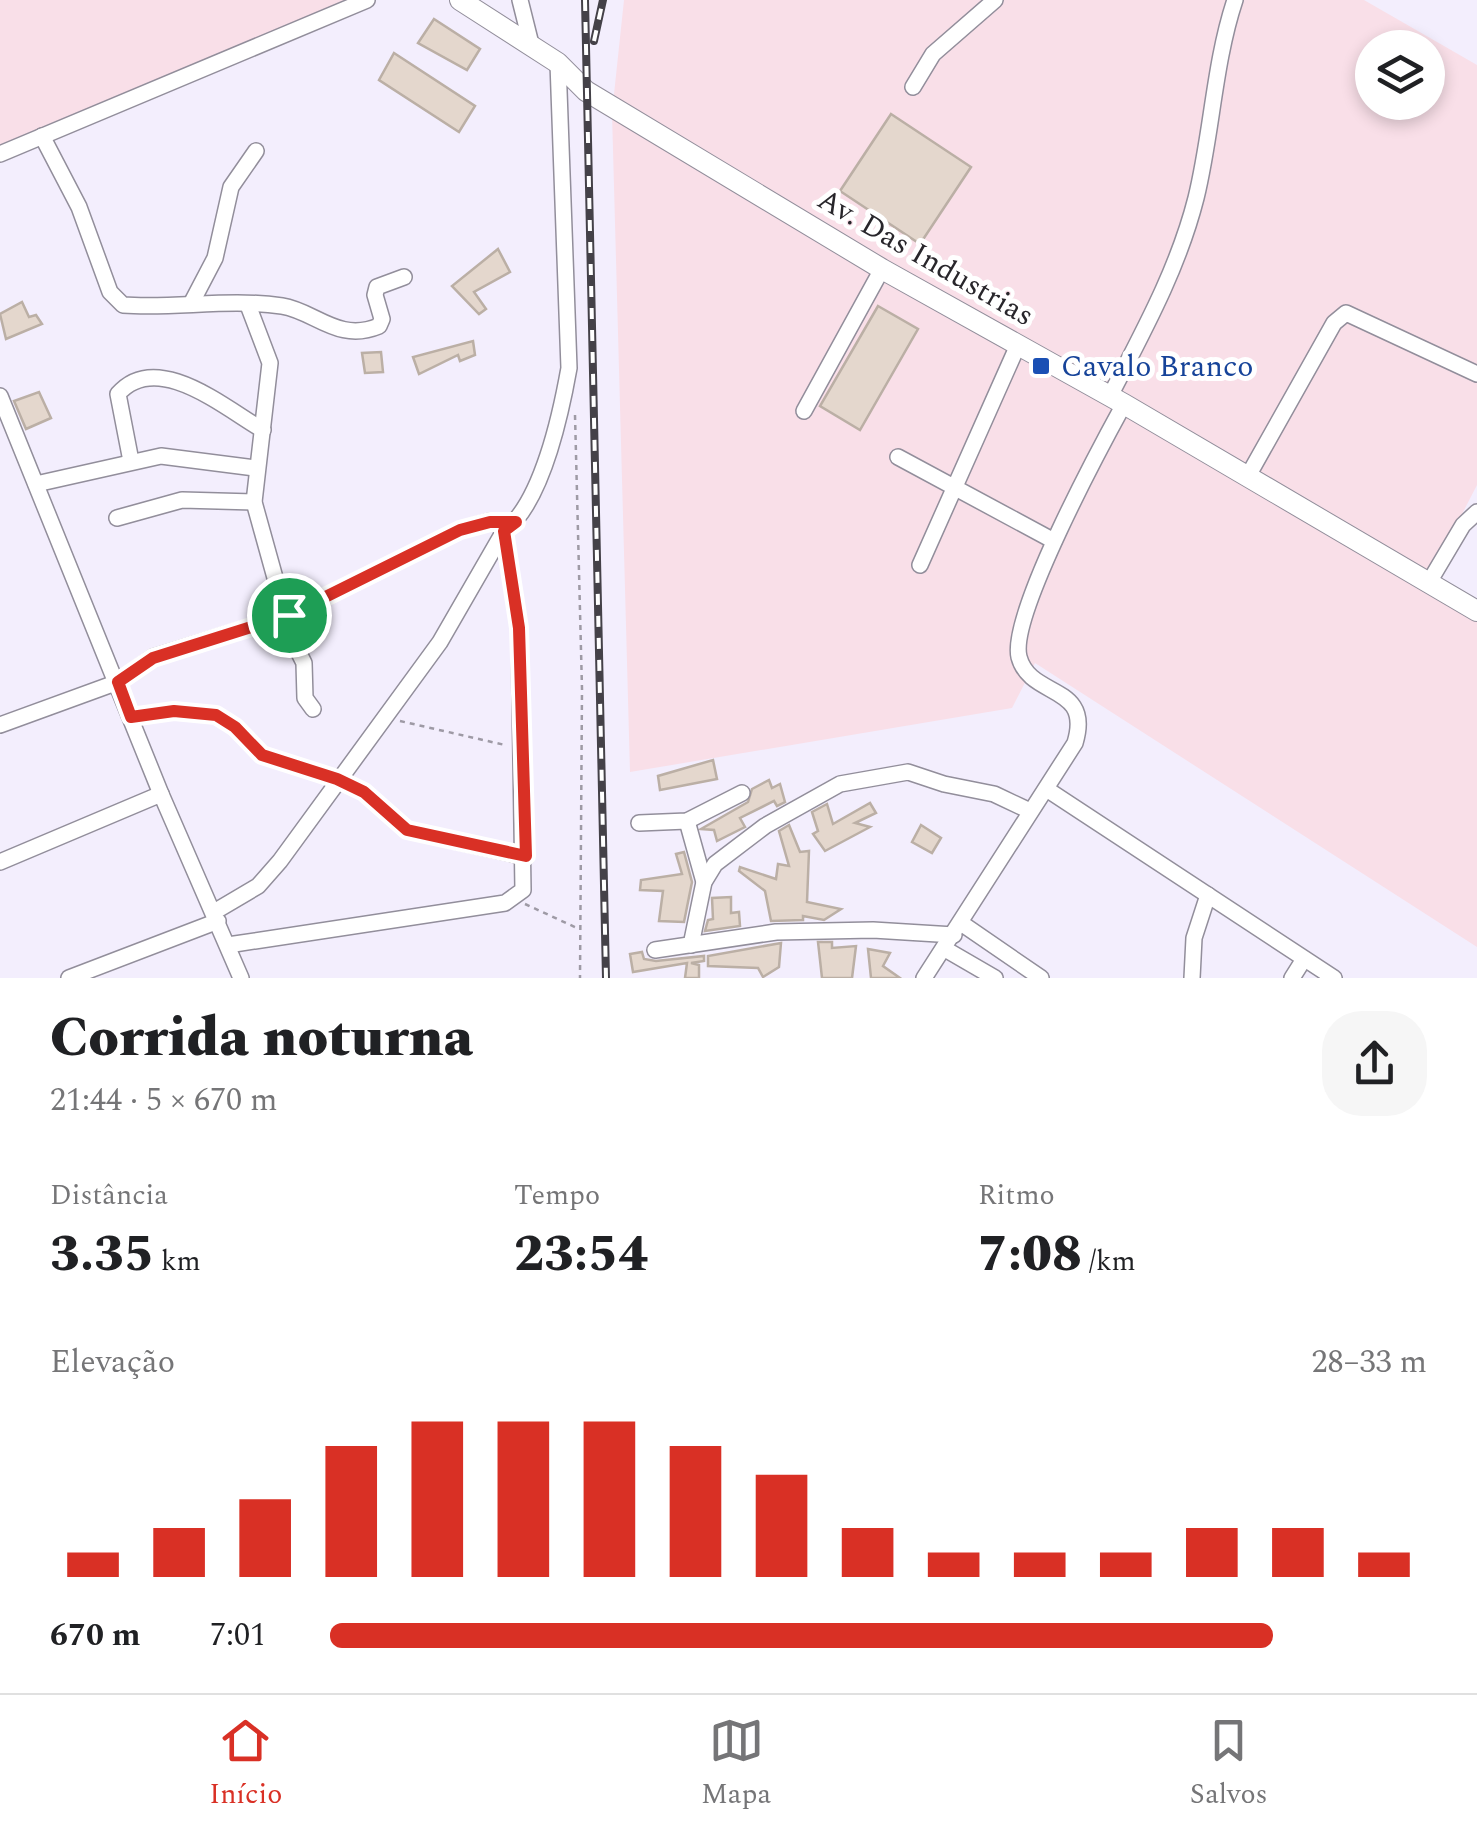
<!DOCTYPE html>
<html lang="pt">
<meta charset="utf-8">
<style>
body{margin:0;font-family:Spectral,serif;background:#f6f6f6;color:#202124;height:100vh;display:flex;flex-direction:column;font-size:38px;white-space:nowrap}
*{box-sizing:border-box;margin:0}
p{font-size:32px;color:#757577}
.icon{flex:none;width:55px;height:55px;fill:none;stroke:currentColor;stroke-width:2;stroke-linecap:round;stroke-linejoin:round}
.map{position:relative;height:978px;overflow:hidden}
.panel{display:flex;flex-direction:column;background:#fff;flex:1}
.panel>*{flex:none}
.fabs{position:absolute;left:1355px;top:30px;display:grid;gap:20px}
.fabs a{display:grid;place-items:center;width:90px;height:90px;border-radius:50%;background:#fff;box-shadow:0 5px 15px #0003;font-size:50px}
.pin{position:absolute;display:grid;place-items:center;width:85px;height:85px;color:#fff;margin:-42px;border:5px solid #fff;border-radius:50%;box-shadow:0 2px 10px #0007}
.round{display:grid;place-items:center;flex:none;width:105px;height:105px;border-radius:40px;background:#f6f6f6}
.headline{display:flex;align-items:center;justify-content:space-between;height:170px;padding:0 50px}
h1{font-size:55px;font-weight:800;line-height:75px}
.figures{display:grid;grid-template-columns:repeat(3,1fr);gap:15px;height:170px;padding:10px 50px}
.figures div{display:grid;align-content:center}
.figures b{font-size:50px;font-weight:800}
.figures small{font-size:28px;font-weight:400}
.figures p{font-size:28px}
.chart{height:280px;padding:20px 50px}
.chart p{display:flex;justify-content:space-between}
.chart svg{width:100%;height:180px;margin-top:10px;stroke:#d93025;stroke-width:6}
ul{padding:0 50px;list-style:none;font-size:32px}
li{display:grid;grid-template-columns:160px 120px 1fr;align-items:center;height:75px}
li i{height:25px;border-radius:12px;background:#d93025}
.dock{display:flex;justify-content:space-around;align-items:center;height:140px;border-top:2px solid #e0e0e0;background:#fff;font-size:28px;color:#757577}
.dock a{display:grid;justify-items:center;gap:5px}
.dock .on{color:#d93025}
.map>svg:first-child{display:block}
.industrial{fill:#f9dfe8;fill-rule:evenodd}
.building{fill:#e4d7cd;stroke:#bbafa5;stroke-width:2.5}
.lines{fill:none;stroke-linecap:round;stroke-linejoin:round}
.minor-casing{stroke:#928e9b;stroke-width:18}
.major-casing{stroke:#928e9b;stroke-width:22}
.path{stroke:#9e9aa5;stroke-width:2.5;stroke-dasharray:5 5;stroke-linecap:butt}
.minor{stroke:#fff;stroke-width:15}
.major{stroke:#fff;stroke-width:20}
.rail-casing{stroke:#444148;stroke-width:8}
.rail{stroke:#fff;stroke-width:4;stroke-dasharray:11;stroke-linecap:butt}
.route-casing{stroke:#fff;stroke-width:20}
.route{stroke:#d93025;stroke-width:12}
.transit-dot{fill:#1a4fb4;stroke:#fff;stroke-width:4}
.labels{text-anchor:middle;stroke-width:10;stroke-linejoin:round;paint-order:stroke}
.street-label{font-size:30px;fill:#28262b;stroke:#fff}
.transit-label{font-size:30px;fill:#164399;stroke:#fff;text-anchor:start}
</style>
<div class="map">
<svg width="1477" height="978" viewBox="0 0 1477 978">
<rect width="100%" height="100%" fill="#f3eefd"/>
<g class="industrial">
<polygon points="0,0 353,0 0,148"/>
<path d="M624,0H1364L1477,65V485L1426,584L1477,615V947L1035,663L1012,708L630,772L612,113ZM1372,48H1428V102H1372Z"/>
</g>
<g class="building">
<polygon points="434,19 480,49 467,70 418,43"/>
<polygon points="394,53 475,106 459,132 379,80"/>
<polygon points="891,114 971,167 920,244 840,191"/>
<polygon points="498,249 510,272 474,292 486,309 479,314 452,286"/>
<polygon points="22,302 29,317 36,315 42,324 6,339 0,314"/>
<polygon points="878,306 918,329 860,430 820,406"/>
<polygon points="473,341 475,355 460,361 458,355 419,374 413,357"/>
<polygon points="381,352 383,372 365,373 362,353"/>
<polygon points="39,392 51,418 26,429 14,401"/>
<polygon points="713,760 717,779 660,790 658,776"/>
<polygon points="769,780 772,788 780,784 785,802 777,806 774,801 740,818 745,827 717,841 714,830 701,829 748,802 752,789"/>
<polygon points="870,803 876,813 855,823 870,827 825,851 813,834 818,831 812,812 827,804 833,824"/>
<polygon points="789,825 800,852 809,851 807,902 841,909 824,920 803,916 803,920 771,921 765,891 739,871 740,867 776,879 778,864 789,866 779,831"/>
<polygon points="921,825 941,838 932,853 912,842"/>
<polygon points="684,852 692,882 684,922 659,921 663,891 640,890 641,880 682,874 676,854"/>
<polygon points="731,897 731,913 739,912 740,926 705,931 708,920 713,919 712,898"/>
<polygon points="818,942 832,942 832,948 856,946 852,978 822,978"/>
<polygon points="781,943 779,967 763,977 758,968 708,966 708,956"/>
<polygon points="868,949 890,953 883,966 900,978 871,978"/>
<polygon points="642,952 644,959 656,961 704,956 704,961 691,963 699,965 699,978 685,978 687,963 633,972 630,954"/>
</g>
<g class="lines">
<defs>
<g id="minor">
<polyline points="520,0 532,48"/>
<polyline points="913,87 933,54 995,0"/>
<path d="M42,136L79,207L110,292L123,305C175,309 229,298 282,306C315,311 338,343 379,326L382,319L375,295L377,287L404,277"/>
<polyline points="0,154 367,0"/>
<polyline points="192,302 215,258 231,187 256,151"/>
<polyline points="248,305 270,363 254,502 292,639 304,663 305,698 313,709"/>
<polyline points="0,396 161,794 241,978"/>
<path d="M1110,396C1143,332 1178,269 1196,198C1212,133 1214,63 1235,0"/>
<polyline points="804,411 882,269"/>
<polyline points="898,457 1054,541"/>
<path d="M131,461L118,394C157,349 226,409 263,430"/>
<polyline points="1248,476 1334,323 1346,313 1477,374"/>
<polyline points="36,484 161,456 255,468"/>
<polyline points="117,518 182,500 254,502"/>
<polyline points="920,565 1018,345"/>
<polyline points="1428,584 1463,525 1477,512"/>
<polyline points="131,717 174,711 216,715 235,727 262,755 337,779 364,792 407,830 526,857"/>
<polyline points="0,725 118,682 153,657 289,615 460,530 490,521 516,522"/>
<polyline points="1048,790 1334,978"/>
<polyline points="687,821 704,882"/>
<polyline points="639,823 687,821 742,793"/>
<polyline points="0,862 161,794"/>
<path d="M214,912L258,886L280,861L440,642L504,531C542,503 561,413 569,368L558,63"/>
<polyline points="961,923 1041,978"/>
<polyline points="228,945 505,903 523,890 519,629 504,531"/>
<polyline points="691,945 704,882 715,864 765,826 840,784 908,772 944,784 994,794 1030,811"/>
<polyline points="945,949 995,978"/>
<polyline points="655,950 776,932 873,930 954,935"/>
<polyline points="69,978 218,921"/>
<path d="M924,978L1075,743C1093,683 1030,699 1019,657C1009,616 1101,446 1124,404"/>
<polyline points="1192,978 1194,938 1208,895"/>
<polyline points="1292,978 1304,959"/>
</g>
<polyline id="major" points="460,0 558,63 586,91 882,269 1124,404 1477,611"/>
</defs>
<use href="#minor" class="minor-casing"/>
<use href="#major" class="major-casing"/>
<g class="path">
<polyline points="575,415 582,689 580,978"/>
<polyline points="400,721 505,745"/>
<polyline points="525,904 577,928"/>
</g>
<use href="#minor" class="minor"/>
<use href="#major" class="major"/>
<defs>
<g id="rail">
<polyline points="585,0 606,978"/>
<polyline points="594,41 603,0"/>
</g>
</defs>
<use href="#rail" class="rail-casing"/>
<use href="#rail" class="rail"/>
</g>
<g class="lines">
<defs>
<polygon id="route" points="490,522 516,522 504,531 519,628 526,856 407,830 364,792 337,779 262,755 235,727 216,715 174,711 131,717 118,682 153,658 289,615 460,530"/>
</defs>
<use href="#route" class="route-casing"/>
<use href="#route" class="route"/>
</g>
<rect class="transit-dot" x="1031" y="356" width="20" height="20" rx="5"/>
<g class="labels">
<g class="street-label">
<text transform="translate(926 257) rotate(30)" y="10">Av. Das Industrias</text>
</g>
<g class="transit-label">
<text x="1061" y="376">Cavalo Branco</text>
</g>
</g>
</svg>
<div class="fabs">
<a><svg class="icon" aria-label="layers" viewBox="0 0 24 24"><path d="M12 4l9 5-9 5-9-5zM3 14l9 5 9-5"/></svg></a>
</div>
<div class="pin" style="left:289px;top:615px;background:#1e9e55"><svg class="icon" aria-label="arrive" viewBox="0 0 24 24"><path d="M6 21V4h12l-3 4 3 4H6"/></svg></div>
</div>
<section class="panel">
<div class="headline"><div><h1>Corrida noturna</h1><p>21:44 · 5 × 670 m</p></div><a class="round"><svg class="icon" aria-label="share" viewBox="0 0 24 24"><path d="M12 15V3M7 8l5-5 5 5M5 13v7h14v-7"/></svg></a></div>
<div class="figures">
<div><p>Distância</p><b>3.35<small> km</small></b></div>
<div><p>Tempo</p><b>23:54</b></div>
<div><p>Ritmo</p><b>7:08<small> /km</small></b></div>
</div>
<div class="chart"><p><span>Elevação</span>28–33 m</p>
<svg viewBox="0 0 160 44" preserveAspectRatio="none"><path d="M5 44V38M15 44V32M25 44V25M35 44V12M45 44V6M55 44V6M65 44V6M75 44V12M85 44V19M95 44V32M105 44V38M115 44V38M125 44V38M135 44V32M145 44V32M155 44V38"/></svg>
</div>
<ul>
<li><b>670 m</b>7:01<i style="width:86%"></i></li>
</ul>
</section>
<nav class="dock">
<a class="on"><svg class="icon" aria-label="home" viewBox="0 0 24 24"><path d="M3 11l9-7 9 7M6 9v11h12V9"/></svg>Início</a>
<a><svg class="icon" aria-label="map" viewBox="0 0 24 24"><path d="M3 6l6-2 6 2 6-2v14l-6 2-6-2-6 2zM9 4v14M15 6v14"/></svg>Mapa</a>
<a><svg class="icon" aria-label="saved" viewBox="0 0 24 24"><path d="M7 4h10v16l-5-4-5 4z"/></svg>Salvos</a>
</nav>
